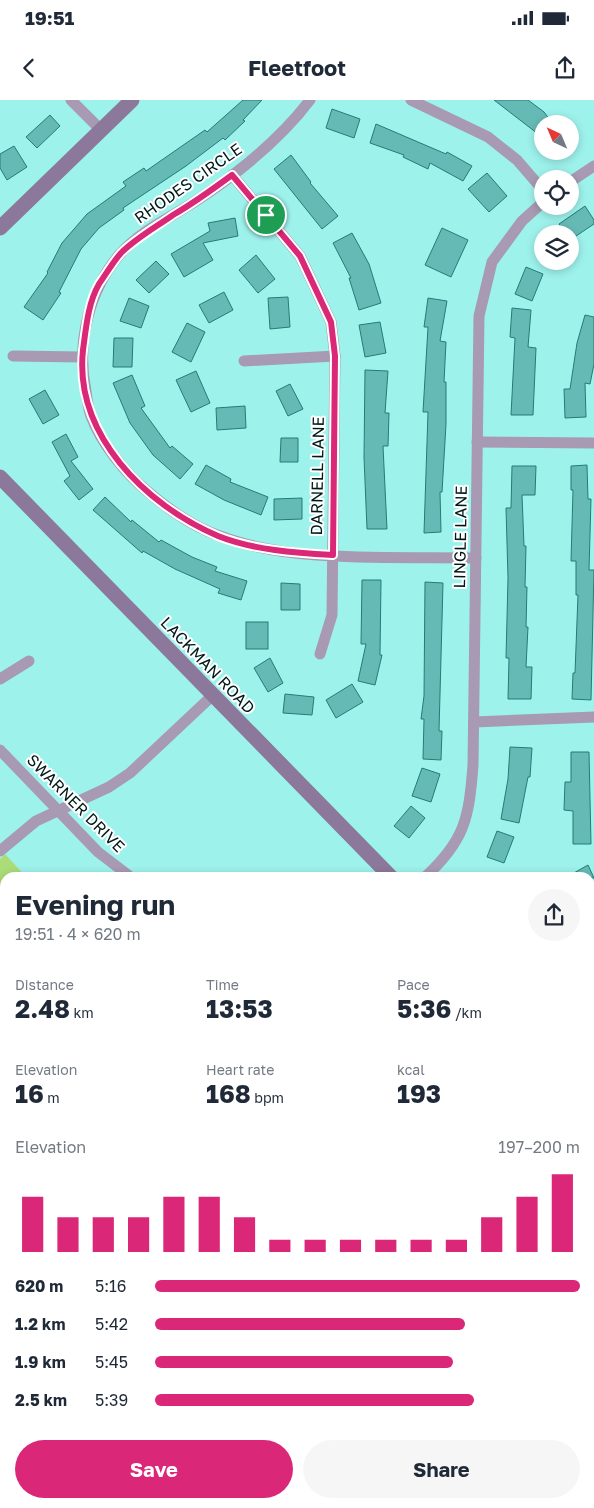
<!DOCTYPE html>
<meta charset="utf-8">
<style>
body{margin:0;font-family:"Golos Text",sans-serif;background:#f6f6f7;color:#1f2937;height:100vh;display:flex;flex-direction:column;font-size:19px;white-space:nowrap}
*{box-sizing:border-box;margin:0}
p{font-size:16px;color:#747a83}
.icon{flex:none;width:28px;height:28px;fill:none;stroke:currentColor;stroke-width:2;stroke-linecap:round;stroke-linejoin:round}
.map{position:relative;flex:1;overflow:hidden}
.sheet{position:absolute;left:0px;top:772px;width:595px;height:636px;display:flex;flex-direction:column;background:#fff;border-radius:15px 15px 0 0;box-shadow:0 2px 8px #0003}
.sheet>*{flex:none}
.needle{width:32px;rotate:316deg}
.tools{position:absolute;left:534px;top:15px;display:grid;gap:10px}
.tools a{display:grid;place-items:center;width:45px;height:45px;border-radius:50%;background:#fff;box-shadow:0 2px 8px #0003;font-size:25px}
.pin{position:absolute;display:grid;place-items:center;width:42px;height:42px;color:#fff;margin:-21px;border:2px solid #fff;border-radius:50%;box-shadow:0 1px 5px #0007}
.round{display:grid;place-items:center;flex:none;width:52px;height:52px;border-radius:26px;background:#f6f6f7}
.headline{display:flex;align-items:center;justify-content:space-between;height:85px;padding:0 15px}
h1{font-size:28px;font-weight:700;line-height:38px}
.metrics{display:grid;grid-template-columns:repeat(3,1fr);gap:8px;height:85px;padding:5px 15px}
.metrics div{display:grid;align-content:center}
.metrics b{font-size:25px;font-weight:700}
.metrics small{font-size:14px;font-weight:400}
.metrics p{font-size:14px}
.chart{height:140px;padding:10px 15px}
.chart p{display:flex;justify-content:space-between}
.chart svg{width:100%;height:90px;margin-top:5px;stroke:#db2777;stroke-width:6}
.action{display:flex;gap:10px;margin-top:auto;padding:10px 15px}
.action a{flex:1;height:58px;border-radius:30px;background:#db2777;color:#fff;font-size:20px;font-weight:700;line-height:58px;text-align:center}
.action a+a{background:#f6f6f7;color:#1f2937}
ul{padding:0 15px;list-style:none;font-size:16px}
li{display:grid;grid-template-columns:80px 60px 1fr;align-items:center;height:38px}
li i{height:12px;border-radius:6px;background:#db2777}
.status{display:flex;justify-content:space-between;align-items:center;height:35px;padding:0 25px;background:#fff;direction:ltr}
.status svg{height:14px;fill:currentColor}
header{display:flex;justify-content:space-between;align-items:center;height:65px;padding:0 15px;background:#fff;font-size:22px;font-weight:700}
.map>svg:first-child{display:block}
.green{fill:#acdc78}
.building{fill:#66bab5;stroke:#217d78}
.lines{fill:none;stroke-linecap:round;stroke-linejoin:round}
.street{stroke:#a79ab2;stroke-width:11}
.secondary{stroke:#8c789b;stroke-width:15}
.route-casing{stroke:#fff;stroke-width:10}
.route{stroke:#db2777;stroke-width:6}
.labels{text-anchor:middle;stroke-width:4;stroke-linejoin:round;paint-order:stroke}
.street-label{font-size:16px;fill:#001918;stroke:#fff}
</style>
<div class="status"><b>19:51</b><svg viewBox="0 0 49 12"><path d="M0 12V9h3v3zM5 12V6h3v6zM10 12V3h3v9zM15 12V0h3v12zM26 1h20v11H26zM47 4h2v5h-2z"/></svg></div>
<header><svg class="icon" aria-label="back" viewBox="0 0 24 24"><path d="M15 5l-7 7 7 7"/></svg>Fleetfoot<svg class="icon" aria-label="share" viewBox="0 0 24 24"><path d="M12 15V3M7 8l5-5 5 5M5 13v7h14v-7"/></svg></header>
<div class="map">
<svg width="594" height="1408" viewBox="0 0 594 1408">
<rect width="100%" height="100%" fill="#9ef2ec"/>
<polygon class="green" points="5,754 26,777 5,778 5,801 0,797 0,759"/>
<g class="building">
<polygon points="243,0 262,0 243,20 245,21 225,40 223,38 186,66 123,108 124,110 99,128 81,149 59,192 61,193 43,220 24,207 48,173 47,172 62,143 87,114 126,86 123,82 144,68 146,71 205,30 207,32"/>
<polygon points="494,0 528,0 544,12 553,24 542,24 542,37"/>
<polygon points="332,9 360,19 354,38 326,28"/>
<polygon points="50,15 60,26 37,48 26,37"/>
<polygon points="376,24 446,54 447,52 472,66 463,81 430,63 428,69 403,57 404,55 370,43"/>
<polygon points="14,46 27,67 7,80 0,68 0,54"/>
<polygon points="291,55 311,82 310,83 338,116 322,129 274,69"/>
<polygon points="487,73 507,96 489,112 468,89"/>
<polygon points="585,106 594,120 594,124 570,140 570,134 566,134 559,124"/>
<polygon points="235,118 238,136 203,143 213,160 184,177 171,154 210,131 208,123"/>
<polygon points="442,128 468,140 451,177 425,165"/>
<polygon points="352,133 369,164 381,203 359,210 349,178 351,178 333,143"/>
<polygon points="256,155 275,179 258,193 239,170"/>
<polygon points="156,161 169,174 149,193 136,180"/>
<polygon points="526,167 543,174 532,201 515,194"/>
<polygon points="224,192 233,210 209,223 199,205"/>
<polygon points="288,197 290,227 270,229 268,198"/>
<polygon points="129,198 149,206 141,228 120,221"/>
<polygon points="428,198 447,201 440,241 446,242 444,282 446,282 446,324 442,392 440,392 441,432 424,433 428,312 423,312 428,227 424,227"/>
<polygon points="512,208 531,210 528,247 536,248 533,315 511,315 515,238 510,237"/>
<polygon points="585,215 594,217 594,264 590,284 585,283 586,317 565,318 564,289 570,289 577,243"/>
<polygon points="380,222 386,253 365,257 359,225"/>
<polygon points="187,223 205,232 191,262 172,252"/>
<polygon points="114,238 133,238 132,267 113,267"/>
<polygon points="365,270 388,271 385,313 389,313 388,346 383,346 387,429 367,429 364,357"/>
<polygon points="196,271 210,303 191,312 176,280"/>
<polygon points="132,275 145,306 141,308 170,348 172,346 193,364 180,379 153,355 130,323 113,283"/>
<polygon points="290,284 303,309 288,316 276,291"/>
<polygon points="45,290 59,315 43,324 29,299"/>
<polygon points="245,306 246,328 217,330 216,308"/>
<polygon points="66,334 78,357 71,361 93,389 79,400 64,381 70,376 52,342"/>
<polygon points="281,338 298,338 298,362 280,362"/>
<polygon points="206,365 231,379 230,382 268,397 261,415 224,400 195,384"/>
<polygon points="587,365 588,399 591,399 589,470 594,470 591,600 572,599 573,573 575,573 578,495 576,495 576,461 571,461 573,390 571,390 571,366"/>
<polygon points="512,366 536,366 535,395 522,395 524,446 526,446 525,487 527,487 526,527 528,527 526,567 532,567 531,599 508,599 509,558 506,558 508,478 506,408 511,408"/>
<polygon points="105,397 131,422 132,420 159,442 161,440 192,457 217,467 215,471 247,481 241,500 218,493 220,489 175,469 143,451 142,453 93,410"/>
<polygon points="302,398 302,419 274,420 274,399"/>
<polygon points="362,480 381,480 380,555 382,555 375,585 358,581 366,544 361,544"/>
<polygon points="425,482 443,483 439,631 442,631 441,660 423,659 424,619 421,619 424,596"/>
<polygon points="281,483 300,484 300,510 281,510"/>
<rect x="246" y="522" width="22" height="27"/>
<polygon points="270,558 283,583 268,592 254,568"/>
<polygon points="352,584 363,602 336,618 326,600"/>
<polygon points="285,594 314,597 312,615 283,613"/>
<polygon points="510,647 532,648 530,677 528,677 519,723 501,719 508,679"/>
<polygon points="571,652 589,652 591,744 573,744 573,711 564,710 565,682 571,682"/>
<polygon points="422,668 440,674 431,702 412,696"/>
<polygon points="411,706 425,718 409,738 394,726"/>
<polygon points="497,731 514,737 504,763 487,757"/>
<polygon points="588,765 594,778 565,778"/>
</g>
<g class="lines">
<g class="street">
<polyline points="71,0 101,30"/>
<path d="M310,0C282,37 243,69 205,95C178,114 143,128 120,154C89,190 76,243 86,291C87,299 88,308 91,316C101,343 125,373 147,391C168,409 193,427 220,436C294,464 396,456 476,458"/>
<polyline points="411,0 488,37 517,60 542,89"/>
<polyline points="232,75 300,156 331,222 335,256 332,515 320,554"/>
<polyline points="570,82 594,66"/>
<polyline points="13,256 82,257"/>
<polyline points="244,261 335,256"/>
<polyline points="477,342 594,343"/>
<polyline points="0,579 29,561"/>
<polyline points="474,622 594,617"/>
<polyline points="0,650 98,752 132,778"/>
<polyline points="0,751 36,721 109,687 130,673 213,595"/>
<path d="M424,778C465,741 469,718 473,665L479,216L492,162L522,121L542,103"/>
<polyline points="590,836 594,835"/>
<polyline points="0,896 5,905"/>
<polyline points="0,959 5,956"/>
<polyline points="0,1143 5,1138"/>
<polyline points="590,1195 594,1191"/>
<polyline points="180,1404 184,1408"/>
<polyline points="370,1408 374,1404"/>
</g>
<g class="secondary">
<polyline points="0,128 132,0"/>
<polyline points="0,377 392,778"/>
<polyline points="590,982 594,986"/>
<polyline points="590,1392 594,1389"/>
<polyline points="574,1408 578,1404"/>
</g>
</g>
<g class="lines">
<defs>
<path id="route" d="M232,75L300,156L331,222L335,256L333,455C296,453 253,450 218,436C145,405 74,334 83,250C86,228 88,203 99,184C106,174 113,162 121,153C136,138 156,127 173,115C194,103 213,89 232,75Z"/>
</defs>
<use href="#route" class="route-casing"/>
<use href="#route" class="route"/>
</g>
<g class="labels">
<g class="street-label">
<text transform="translate(188 83) rotate(-35)" y="6">RHODES CIRCLE</text>
<text transform="translate(317 376) rotate(-89)" y="6">DARNELL LANE</text>
<text transform="translate(460 437) rotate(-89)" y="6">LINGLE LANE</text>
<text transform="translate(208 565) rotate(46)" y="6">LACKMAN ROAD</text>
<text transform="translate(76 703) rotate(45)" y="6">SWARNER DRIVE</text>
</g>
</g>
</svg>
<div class="tools">
<a><svg class="needle" viewBox="-14 -14 28 28"><path d="M0-13l5 13h-10z" fill="#e53935"/><path d="M0 13l5-13h-10z" fill="#747a83"/></svg></a>
<a><svg class="icon" aria-label="locate" viewBox="0 0 24 24"><circle cx="12" cy="12" r="6"/><path d="M12 2v4M12 18v4M2 12h4M18 12h4"/></svg></a>
<a><svg class="icon" aria-label="layers" viewBox="0 0 24 24"><path d="M12 4l9 5-9 5-9-5zM3 14l9 5 9-5"/></svg></a>
</div>
<div class="pin" style="left:266px;top:115px;background:#1e9e55"><svg class="icon" aria-label="arrive" viewBox="0 0 24 24"><path d="M6 21V4h12l-3 4 3 4H6"/></svg></div>
<section class="sheet">
<div class="headline"><div><h1>Evening run</h1><p>19:51 · 4 × 620 m</p></div><a class="round"><svg class="icon" aria-label="share" viewBox="0 0 24 24"><path d="M12 15V3M7 8l5-5 5 5M5 13v7h14v-7"/></svg></a></div>
<div class="metrics">
<div><p>Distance</p><b>2.48<small> km</small></b></div>
<div><p>Time</p><b>13:53</b></div>
<div><p>Pace</p><b>5:36<small> /km</small></b></div>
</div>
<div class="metrics">
<div><p>Elevation</p><b>16<small> m</small></b></div>
<div><p>Heart rate</p><b>168<small> bpm</small></b></div>
<div><p>kcal</p><b>193</b></div>
</div>
<div class="chart"><p><span>Elevation</span>197–200 m</p>
<svg viewBox="0 0 160 44" preserveAspectRatio="none"><path d="M5 44V17M15 44V27M25 44V27M35 44V27M45 44V17M55 44V17M65 44V27M75 44V38M85 44V38M95 44V38M105 44V38M115 44V38M125 44V38M135 44V27M145 44V17M155 44V6"/></svg>
</div>
<ul>
<li><b>620 m</b>5:16<i style="width:100%"></i></li>
<li><b>1.2 km</b>5:42<i style="width:73%"></i></li>
<li><b>1.9 km</b>5:45<i style="width:70%"></i></li>
<li><b>2.5 km</b>5:39<i style="width:75%"></i></li>
</ul>
<div class="action"><a>Save</a><a>Share</a></div>
</section>
</div>
